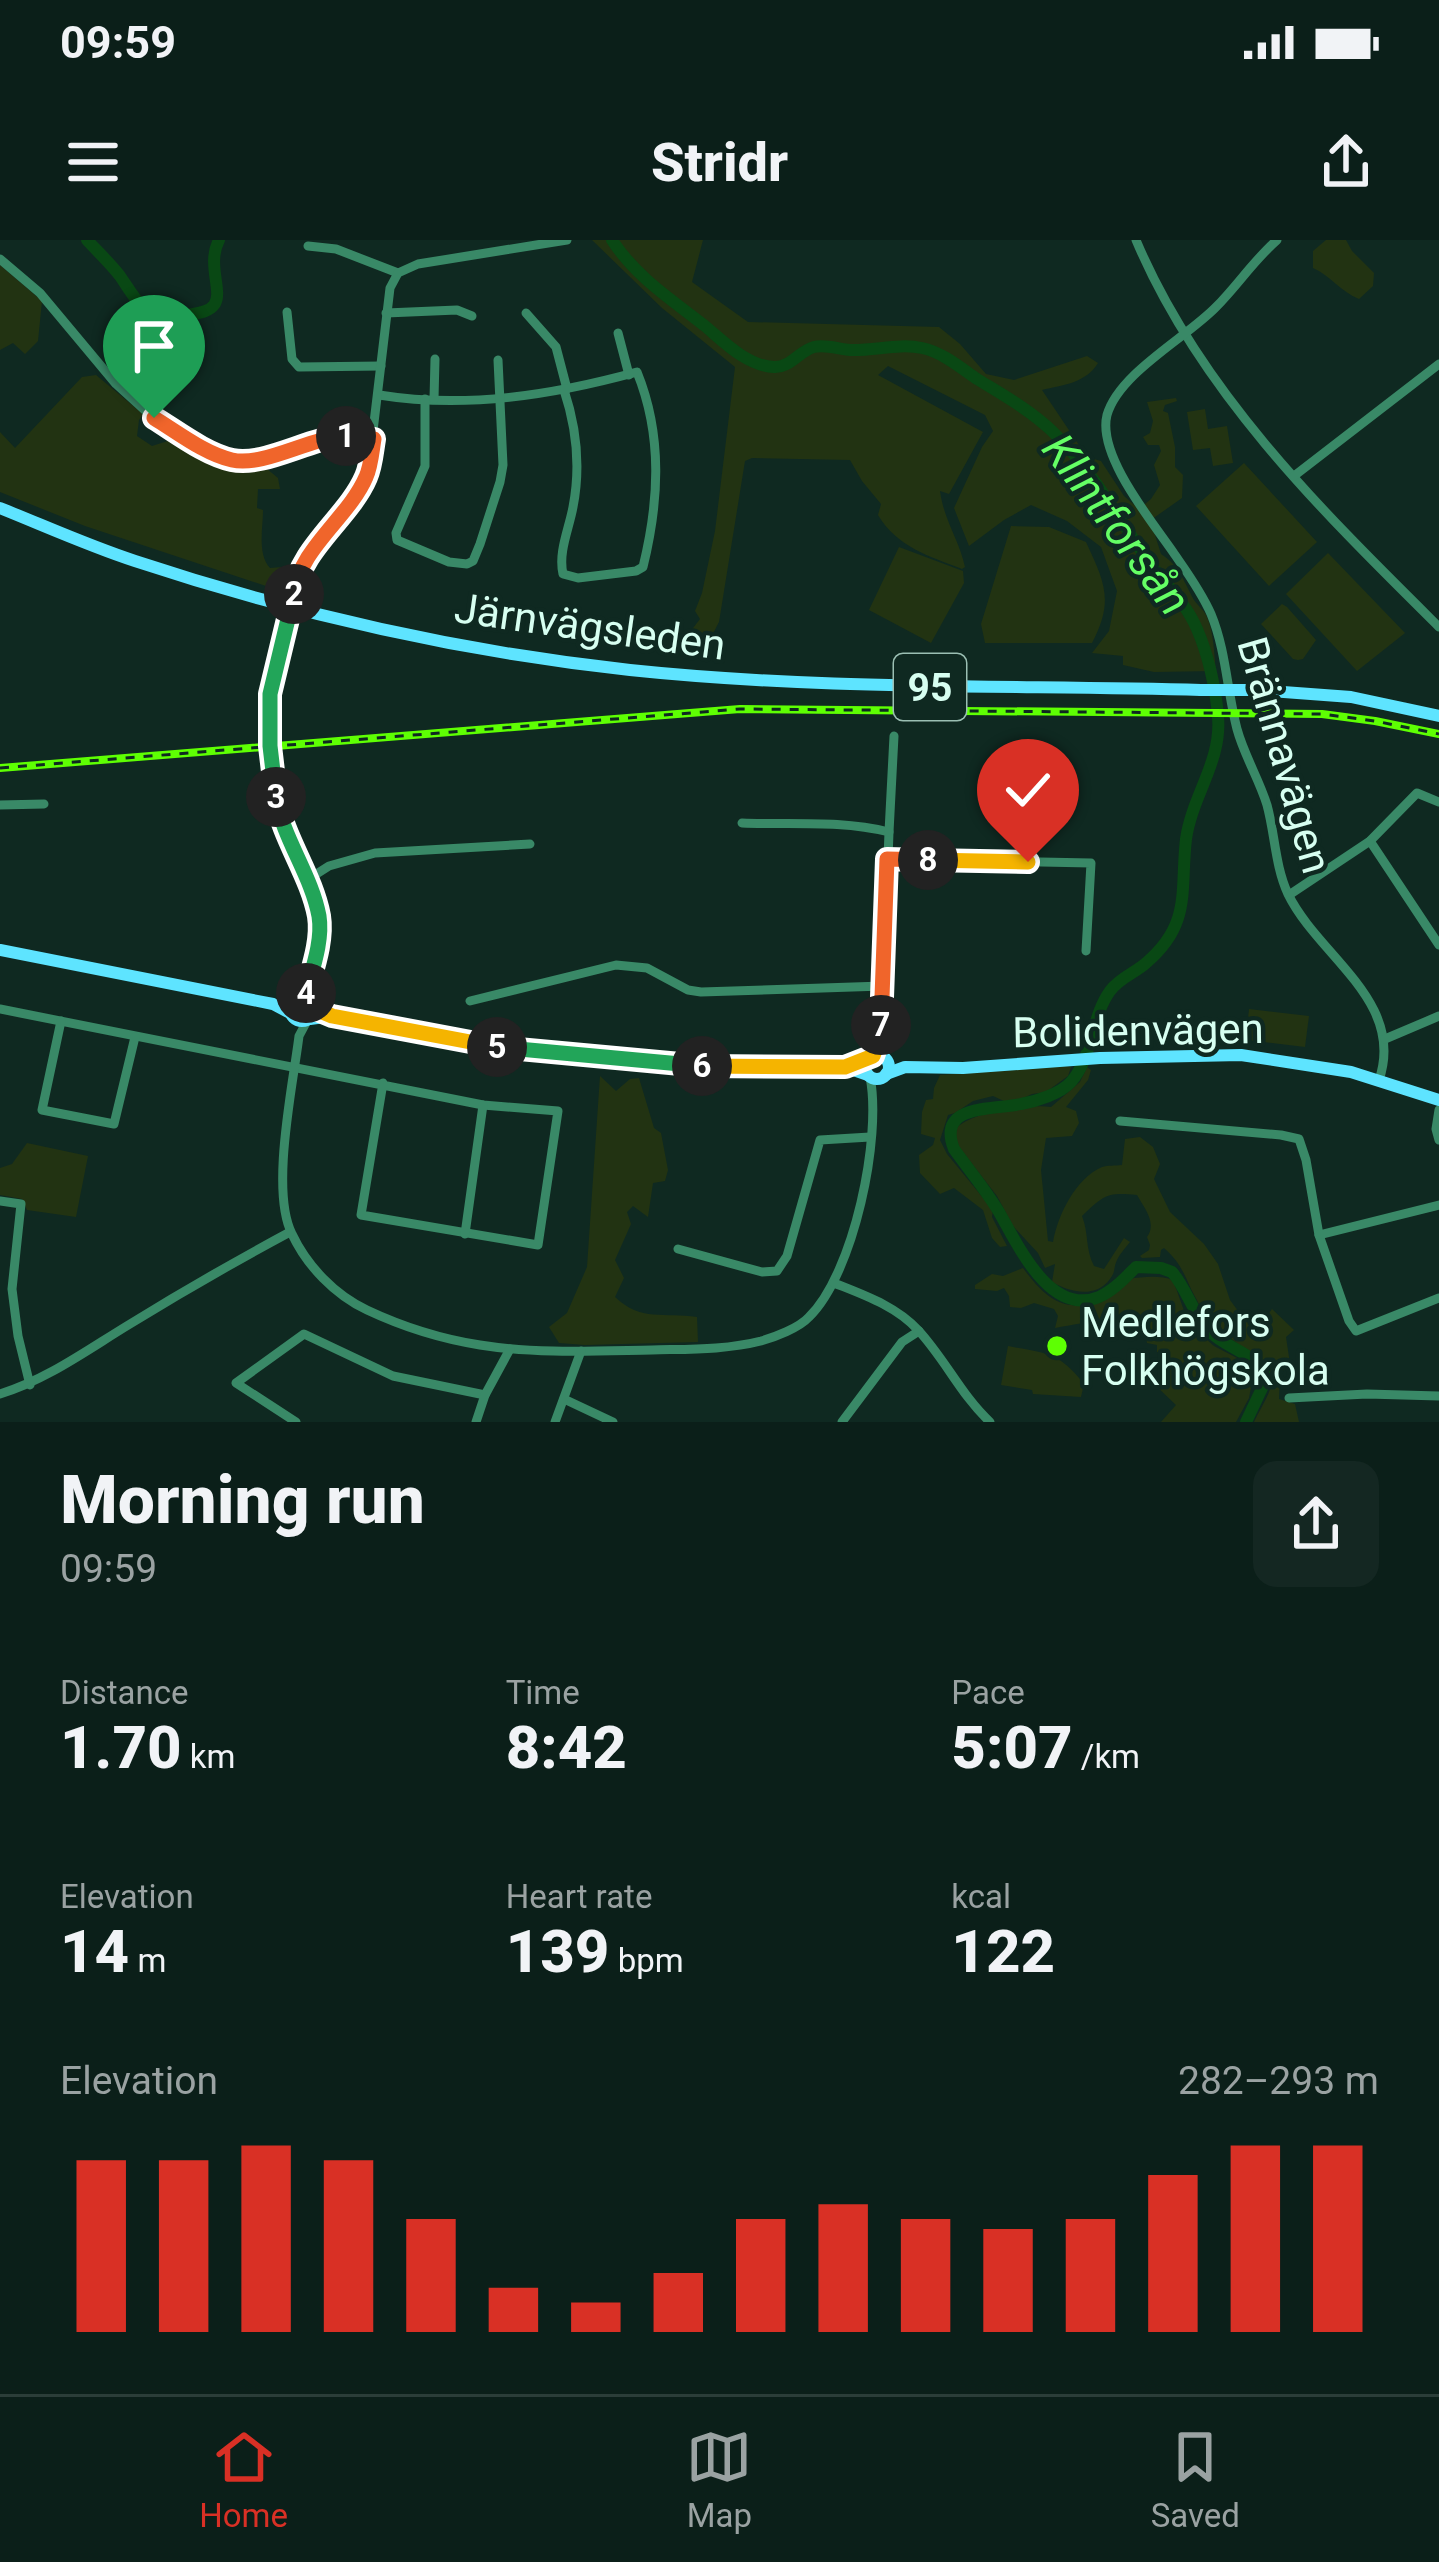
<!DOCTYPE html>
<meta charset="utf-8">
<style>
body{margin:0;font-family:Roboto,sans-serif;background:#142722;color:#f1f3f6;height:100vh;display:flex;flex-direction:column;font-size:45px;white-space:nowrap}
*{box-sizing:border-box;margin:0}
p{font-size:39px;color:#9aa2a2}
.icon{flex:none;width:66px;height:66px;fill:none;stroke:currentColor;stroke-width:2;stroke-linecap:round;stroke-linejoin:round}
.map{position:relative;height:1182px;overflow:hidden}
.details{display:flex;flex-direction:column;background:#0b1f19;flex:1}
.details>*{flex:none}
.pin{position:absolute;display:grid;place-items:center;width:102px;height:102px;color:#fff;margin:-123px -51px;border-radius:50% 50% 50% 0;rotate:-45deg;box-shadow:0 0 12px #0007}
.pin .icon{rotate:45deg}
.km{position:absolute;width:60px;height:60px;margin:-30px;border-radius:50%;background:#222;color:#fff;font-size:33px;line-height:60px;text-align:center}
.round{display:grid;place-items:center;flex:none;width:126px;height:126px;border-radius:24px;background:#142722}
.head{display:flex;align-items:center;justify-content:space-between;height:204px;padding:0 60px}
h1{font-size:66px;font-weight:800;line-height:90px}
.metrics{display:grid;grid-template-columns:repeat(3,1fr);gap:18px;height:204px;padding:12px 60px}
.metrics div{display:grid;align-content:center}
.metrics b{font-size:60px;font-weight:800}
.metrics small{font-size:33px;font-weight:400}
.metrics p{font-size:33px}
.chart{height:336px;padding:24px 60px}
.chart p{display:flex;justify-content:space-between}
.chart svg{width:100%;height:216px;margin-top:12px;stroke:#d93025;stroke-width:6}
.status{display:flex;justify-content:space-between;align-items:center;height:84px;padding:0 60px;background:#0b1f19;direction:ltr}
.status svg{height:33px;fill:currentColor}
header{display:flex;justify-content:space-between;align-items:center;height:156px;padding:0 60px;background:#0b1f19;font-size:54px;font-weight:800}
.dock{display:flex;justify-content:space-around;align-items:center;height:168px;border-top:3px solid #2b3d38;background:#0b1f19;font-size:33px;color:#9aa2a2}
.dock a{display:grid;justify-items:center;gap:6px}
.dock .selected{color:#d93025}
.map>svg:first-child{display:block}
.green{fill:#223312}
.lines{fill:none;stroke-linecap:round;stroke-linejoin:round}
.river{stroke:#094814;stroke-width:12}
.minor{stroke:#398967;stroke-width:9}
.major{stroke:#5ee4ff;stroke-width:12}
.rail-casing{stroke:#5eff03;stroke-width:8}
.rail{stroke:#0f2921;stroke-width:3;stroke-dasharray:9;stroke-linecap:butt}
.major-bridge{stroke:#5ee4ff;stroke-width:12}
.split-1-casing{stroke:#fff;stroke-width:24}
.split-2-casing{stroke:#fff;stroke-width:24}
.split-3-casing{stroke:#fff;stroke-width:24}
.split-4-casing{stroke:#fff;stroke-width:24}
.split-5-casing{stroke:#fff;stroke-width:24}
.split-6-casing{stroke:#fff;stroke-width:24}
.split-7-casing{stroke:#fff;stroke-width:24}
.split-8-casing{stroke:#fff;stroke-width:24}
.split-9-casing{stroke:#fff;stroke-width:24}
.split-1{stroke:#f0652b;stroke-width:15}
.split-2{stroke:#f0652b;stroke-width:15}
.split-3{stroke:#22a559;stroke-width:15}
.split-4{stroke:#22a559;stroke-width:15}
.split-5{stroke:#f5b400;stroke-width:15}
.split-6{stroke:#22a559;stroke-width:15}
.split-7{stroke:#f5b400;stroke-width:15}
.split-8{stroke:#f0652b;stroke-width:15}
.split-9{stroke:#f5b400;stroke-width:15}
.poi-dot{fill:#5eff03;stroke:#0f2921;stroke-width:4.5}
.labels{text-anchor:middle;stroke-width:9;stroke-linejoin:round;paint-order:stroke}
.shield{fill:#0f2921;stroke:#9bbfb3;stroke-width:3}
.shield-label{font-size:39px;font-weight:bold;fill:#d7fff1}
.street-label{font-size:42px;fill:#d7fff1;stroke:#0f2921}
.poi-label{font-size:42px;fill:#d7fff1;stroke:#0f2921;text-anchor:start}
.water-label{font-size:45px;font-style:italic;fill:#65ff65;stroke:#0f2921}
</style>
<div class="status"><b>09:59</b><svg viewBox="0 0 49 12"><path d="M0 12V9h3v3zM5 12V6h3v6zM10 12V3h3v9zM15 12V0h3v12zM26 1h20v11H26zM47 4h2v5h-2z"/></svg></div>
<header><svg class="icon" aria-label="menu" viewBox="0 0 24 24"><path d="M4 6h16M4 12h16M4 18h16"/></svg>Stridr<svg class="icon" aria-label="share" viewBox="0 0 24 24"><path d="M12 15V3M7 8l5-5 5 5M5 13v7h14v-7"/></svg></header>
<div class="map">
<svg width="1439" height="1182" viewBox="0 0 1439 1182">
<rect width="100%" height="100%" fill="#0f2921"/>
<g class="green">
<path d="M592,0H703L692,42L748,82L939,87L960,104L986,134L1014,140L1087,116L1098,123C1086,143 1063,145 1042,150L1087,217L1101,221L1124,256L1139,269L1151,259L1160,245L1154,225L1161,211L1159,205H1148L1143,197L1150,193L1153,181L1147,162L1176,158L1177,161L1165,165L1163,171L1168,173L1175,207V227L1183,235L1182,258L1148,282L1155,295L1161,314C1179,325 1184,342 1194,360C1197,365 1203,369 1206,375C1214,391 1214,414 1216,431L1154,432L1123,425V416L1092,413L1109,391L1117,351L1101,307L1067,281L1031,265L1004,280L969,306L954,268L982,207L993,191L985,175L888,126L878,135L983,192L949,254L940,251C944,281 959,299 965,327L962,329C929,316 897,307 878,275L881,264L862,241L850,220L752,218L745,221L719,382C712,395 710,406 692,405L687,396L700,379L695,371L702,353L715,291L735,127L662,68Z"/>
<path d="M1326,0H1346L1352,11L1374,33L1373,46L1359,59C1341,52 1331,36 1313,28V11Z"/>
<polygon points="0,25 42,61 38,101 25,114 13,103 0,110"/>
<path d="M96,135L143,174L139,180L137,196L152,206L177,198C203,211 231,232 261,224L278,238L280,249H258L257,268L263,270C263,288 257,314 270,328L295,326L288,343L278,350L85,286L0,252V192L15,208L82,137Z"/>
<polygon points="1205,169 1208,189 1227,186 1233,223 1213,226 1210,208 1193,210 1187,172"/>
<polygon points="1244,223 1317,302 1269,346 1196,266"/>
<path d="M1011,286L1049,287L1086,302C1105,343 1114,361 1092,403H985L981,384Z"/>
<polygon points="899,307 963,331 964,343 931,403 869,370"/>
<polygon points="1328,313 1405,393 1357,431 1286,354"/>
<polygon points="1282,364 1287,367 1316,400 1303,419 1298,420 1293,419 1261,384"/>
<polygon points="1249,769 1309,776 1305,807 1246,800"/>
<polygon points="1064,826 1071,827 1068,836 1046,852 1032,854 1017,861 1006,862 993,856 973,861 955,873 948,875 940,900 947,914 993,970 992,977 1007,1006 1000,1007 992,998 983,970 954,948 940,954 920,933 919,915 933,905 935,898 921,894 922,872 926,860 933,859 934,848 940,835"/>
<path d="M1087,827L1091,830L1088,840L1066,867L1076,871L1079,883L1072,896L1046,898L1041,930L1048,1001L1053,1002C1058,975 1075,939 1102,927C1108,925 1115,926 1122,925L1125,899L1140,897L1153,907L1160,924L1154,939L1170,972L1204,1004L1218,1024L1230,1060L1244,1079L1263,1082L1272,1069L1294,1090L1286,1097L1290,1124L1280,1134L1279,1159L1295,1164L1299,1182H1254C1268,1153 1288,1132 1250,1113C1241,1108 1235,1100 1225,1095L1221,1087L1204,1077C1201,1066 1196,1059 1191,1049C1184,1033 1179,1021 1164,1008L1161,1010L1160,1017L1142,1018L1140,1016L1149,1010L1150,1005L1147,997C1157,983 1145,969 1137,955C1107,952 1104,955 1082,976C1089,994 1085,1009 1094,1026L1104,1029L1124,998L1130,1002C1126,1007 1119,1015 1117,1020C1113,1029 1116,1031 1110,1039C1095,1059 1070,1052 1052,1042L1055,1024L1045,1028L1038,1013L1013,986L997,956L955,902L954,890C972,871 1026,864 1051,867L1080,842Z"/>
<path d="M600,836L616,851L630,839L639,838L654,888L661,893L668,930L665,941L653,943L648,977L633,966L627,972L631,984L615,1020L624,1038L615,1057C641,1082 664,1072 697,1077L698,1102L585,1105L559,1103L549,1087L567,1073L587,1027Z"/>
<polygon points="27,903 88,916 76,977 27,970 22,959 0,955 0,928 12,924"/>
<path d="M1023,1028C1035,1044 1049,1062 1070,1065C1079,1066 1090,1062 1100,1063L1116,1052L1129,1039C1142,1037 1160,1035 1173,1040L1191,1090L1198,1092L1214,1106L1239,1119L1244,1133L1252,1142L1249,1158L1236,1182H1161L1176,1165L1154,1144L1163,1127L1162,1113L1157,1112V1105L1147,1103L1145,1091C1115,1075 1087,1082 1055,1088L1058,1076L1054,1069L1034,1063L1021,1068L1010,1067L1009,1056L1004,1048L997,1051L975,1049V1045L992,1034L1003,1036Z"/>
<path d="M1008,1106C1047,1114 1058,1111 1084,1144L1081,1157L1033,1154L1032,1150L1001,1145Z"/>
</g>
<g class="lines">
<g class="river">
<path d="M87,0C98,12 110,23 120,36C139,64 148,85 187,75C196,73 208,73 214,65C224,52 206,25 219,0"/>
<path d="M612,0C636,37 671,59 705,86C724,102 747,126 774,127C790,128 799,111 814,107C825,104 838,109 850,110C874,111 899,103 922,108C942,112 961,128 977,139C1003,155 1030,170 1052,191C1091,228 1118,278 1149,322C1165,344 1186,363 1197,389C1208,414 1216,449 1218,477C1222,521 1192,556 1186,599C1180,651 1192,684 1146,723C1135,733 1119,738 1110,751C1091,777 1093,817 1071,842C1060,854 1037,861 1021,864C995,870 936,863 954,909C969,930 986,950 999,972C1018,1005 1050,1077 1099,1057C1113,1051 1125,1038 1136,1027L1161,1028L1172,1032C1187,1049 1193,1074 1209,1091C1225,1107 1252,1113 1264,1131V1144L1246,1182"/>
</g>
<g class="minor">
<path d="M1136,0C1200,152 1324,273 1439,387"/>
<path d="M1277,0C1254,20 1237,46 1216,67C1186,98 1119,133 1107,175C1097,215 1151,280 1173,312C1186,331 1201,351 1211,374C1226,410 1227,451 1237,489C1244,515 1259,539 1267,565C1275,594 1275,626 1288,654C1318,716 1406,761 1379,840"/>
<polyline points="308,6 336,9 398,33"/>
<polyline points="0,19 40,53 116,144 150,175 213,212 230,220 248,221 340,195 374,199"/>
<polyline points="287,72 292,119 299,127 381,126"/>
<polyline points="386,73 457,70 472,76"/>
<polyline points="526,73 556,107 567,149"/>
<polyline points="618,93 629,135"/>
<path d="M379,155C466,169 553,155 637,132C663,196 659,262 643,327L636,331L578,338L563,334C558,312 569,289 573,267C581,226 577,189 564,150"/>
<polyline points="425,159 425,226 396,293 397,300 449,322 467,324 473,321 480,304 500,242 503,225 498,120"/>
<polyline points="434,159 435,119"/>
<polyline points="1294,236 1439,124"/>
<polyline points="0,565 44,564"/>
<path d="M742,583C792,585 840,580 889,592L888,619"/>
<polyline points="889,592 894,496"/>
<polyline points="1370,601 1439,705"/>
<polyline points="307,640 329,626 375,613 530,604"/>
<polyline points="1289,655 1370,601 1417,553 1439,562"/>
<polyline points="304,757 319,695 319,677 279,577 270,506 271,443 292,367 295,342 326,292 350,264 368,233 390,48 398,33 418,24 567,0"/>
<polyline points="470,761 616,725 647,728 688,750 701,752 883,746"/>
<polyline points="0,769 483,865 558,871 538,1005 361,975 383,843"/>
<polyline points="61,781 42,870 114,884 135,797"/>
<path d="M307,781L299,796C293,845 270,951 292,994C307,1026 335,1055 367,1070C401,1086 442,1099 480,1105C536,1114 595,1111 652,1110C687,1109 726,1110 761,1101C775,1097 799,1088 809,1077C854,1033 882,897 870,837"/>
<polyline points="1385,799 1439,776"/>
<polyline points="873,816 880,796"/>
<polyline points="884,817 880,796 888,619 1091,623 1086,711"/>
<polyline points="1439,870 1436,889 1439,900"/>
<polyline points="1120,881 1281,895 1299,899 1306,920 1319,995 1349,1081 1356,1091 1439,1058"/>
<polyline points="0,961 21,964 12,1049 18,1096 30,1145"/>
<polyline points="465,994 483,865"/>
<polyline points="1319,995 1439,965"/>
<polyline points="678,1009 762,1032 777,1031 787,1016 820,900 870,897"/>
<path d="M834,1043C864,1055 896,1066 918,1090C945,1119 961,1155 990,1182"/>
<path d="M0,1154C48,1139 87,1110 130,1084C182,1052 236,1021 290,992"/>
<polyline points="1289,1158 1367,1154 1439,1156"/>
<polyline points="564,1159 613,1182"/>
<polyline points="296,1182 236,1143 304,1094 393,1136 485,1155"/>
<polyline points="476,1182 485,1155 510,1109"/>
<polyline points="555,1182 581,1111"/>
<polyline points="842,1182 902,1102 919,1091"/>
</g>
<g class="major">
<path d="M0,268C45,286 89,306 135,321C295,374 463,412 630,430C820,450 1011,445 1201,450"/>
<polyline points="1255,450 1351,457 1439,476"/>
<polyline points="0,710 273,764 290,773"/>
<circle cx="302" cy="769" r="12"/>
<polyline points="310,779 332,776 480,804 616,820 721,827 845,827 868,835"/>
<circle cx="877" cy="827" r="12"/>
<polyline points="886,834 905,827 963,828 1100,818 1241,815 1351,832 1439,860"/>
</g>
<defs>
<polyline id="rail" points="0,528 740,469 1322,474 1375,481 1439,494"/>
</defs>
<use href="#rail" class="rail-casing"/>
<use href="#rail" class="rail"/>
<polyline class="major-bridge" points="1201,450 1255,450"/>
</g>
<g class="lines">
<defs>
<path id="split-1" d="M154,178C177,192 205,214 232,220C265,227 310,197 346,196"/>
<path id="split-2" d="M294,354C299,309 349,277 366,237C371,226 372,211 374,199L346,196"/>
<polyline id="split-3" points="276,557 270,506 270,454 294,354"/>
<path id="split-4" d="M276,557C283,599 311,634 319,676C323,701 312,730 306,753"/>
<polyline id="split-5" points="306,753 304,758 320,771 332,776 497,807"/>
<polyline id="split-6" points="497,807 702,826"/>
<polyline id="split-7" points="702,826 845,827 873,816 880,796 881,785"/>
<polyline id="split-8" points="881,785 887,619 928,620"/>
<polyline id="split-9" points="928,620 1028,622"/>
</defs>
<use href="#split-1" class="split-1-casing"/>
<use href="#split-2" class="split-2-casing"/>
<use href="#split-3" class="split-3-casing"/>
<use href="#split-4" class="split-4-casing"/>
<use href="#split-5" class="split-5-casing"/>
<use href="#split-6" class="split-6-casing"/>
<use href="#split-7" class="split-7-casing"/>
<use href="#split-8" class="split-8-casing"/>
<use href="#split-9" class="split-9-casing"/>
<use href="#split-1" class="split-1"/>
<use href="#split-2" class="split-2"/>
<use href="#split-3" class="split-3"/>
<use href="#split-4" class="split-4"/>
<use href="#split-5" class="split-5"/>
<use href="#split-6" class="split-6"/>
<use href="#split-7" class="split-7"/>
<use href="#split-8" class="split-8"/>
<use href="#split-9" class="split-9"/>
</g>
<circle class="poi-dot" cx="1057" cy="1106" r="12"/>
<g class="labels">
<rect class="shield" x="894" y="414" width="72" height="66" rx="9"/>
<g class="shield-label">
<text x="930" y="461">95</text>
</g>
<g class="street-label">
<text transform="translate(590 386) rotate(8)" y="15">Järnvägsleden</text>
<text transform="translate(1285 515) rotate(74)" y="15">Brännavägen</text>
<text transform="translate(1138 790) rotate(-1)" y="15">Bolidenvägen</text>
</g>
<g class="poi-label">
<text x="1081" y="1097">Medlefors<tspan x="1081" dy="48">Folkhögskola</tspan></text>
</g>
<g class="water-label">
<text transform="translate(1117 284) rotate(53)" y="16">Klintforsån</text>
</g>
</g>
</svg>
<div class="pin" style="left:154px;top:178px;background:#1e9e55"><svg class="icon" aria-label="arrive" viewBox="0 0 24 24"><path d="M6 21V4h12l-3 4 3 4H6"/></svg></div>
<div class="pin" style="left:1028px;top:622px;background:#d93025"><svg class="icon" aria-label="check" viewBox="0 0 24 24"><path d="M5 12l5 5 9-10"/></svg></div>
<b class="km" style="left:346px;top:196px">1</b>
<b class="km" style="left:294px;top:354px">2</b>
<b class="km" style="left:276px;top:557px">3</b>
<b class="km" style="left:306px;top:753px">4</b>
<b class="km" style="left:497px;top:807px">5</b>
<b class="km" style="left:702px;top:826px">6</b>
<b class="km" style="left:881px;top:785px">7</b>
<b class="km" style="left:928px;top:620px">8</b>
</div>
<section class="details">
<div class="head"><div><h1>Morning run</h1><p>09:59</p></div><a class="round"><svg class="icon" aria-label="share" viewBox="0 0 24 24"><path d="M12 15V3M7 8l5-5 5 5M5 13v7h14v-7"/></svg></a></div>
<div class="metrics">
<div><p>Distance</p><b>1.70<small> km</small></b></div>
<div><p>Time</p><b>8:42</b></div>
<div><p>Pace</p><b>5:07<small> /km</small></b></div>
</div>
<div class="metrics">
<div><p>Elevation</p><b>14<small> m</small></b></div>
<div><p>Heart rate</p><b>139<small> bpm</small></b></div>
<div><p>kcal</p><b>122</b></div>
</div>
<div class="chart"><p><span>Elevation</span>282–293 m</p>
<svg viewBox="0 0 160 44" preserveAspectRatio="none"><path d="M5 44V9M15 44V9M25 44V6M35 44V9M45 44V21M55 44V35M65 44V38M75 44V32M85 44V21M95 44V18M105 44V21M115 44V23M125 44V21M135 44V12M145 44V6M155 44V6"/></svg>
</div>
</section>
<nav class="dock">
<a class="selected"><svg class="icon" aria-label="home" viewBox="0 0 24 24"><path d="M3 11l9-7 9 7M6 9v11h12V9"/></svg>Home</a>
<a><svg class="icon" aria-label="map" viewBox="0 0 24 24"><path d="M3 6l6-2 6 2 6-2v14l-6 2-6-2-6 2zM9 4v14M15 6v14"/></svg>Map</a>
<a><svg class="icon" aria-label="saved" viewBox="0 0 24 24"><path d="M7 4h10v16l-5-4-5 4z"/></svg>Saved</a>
</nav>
